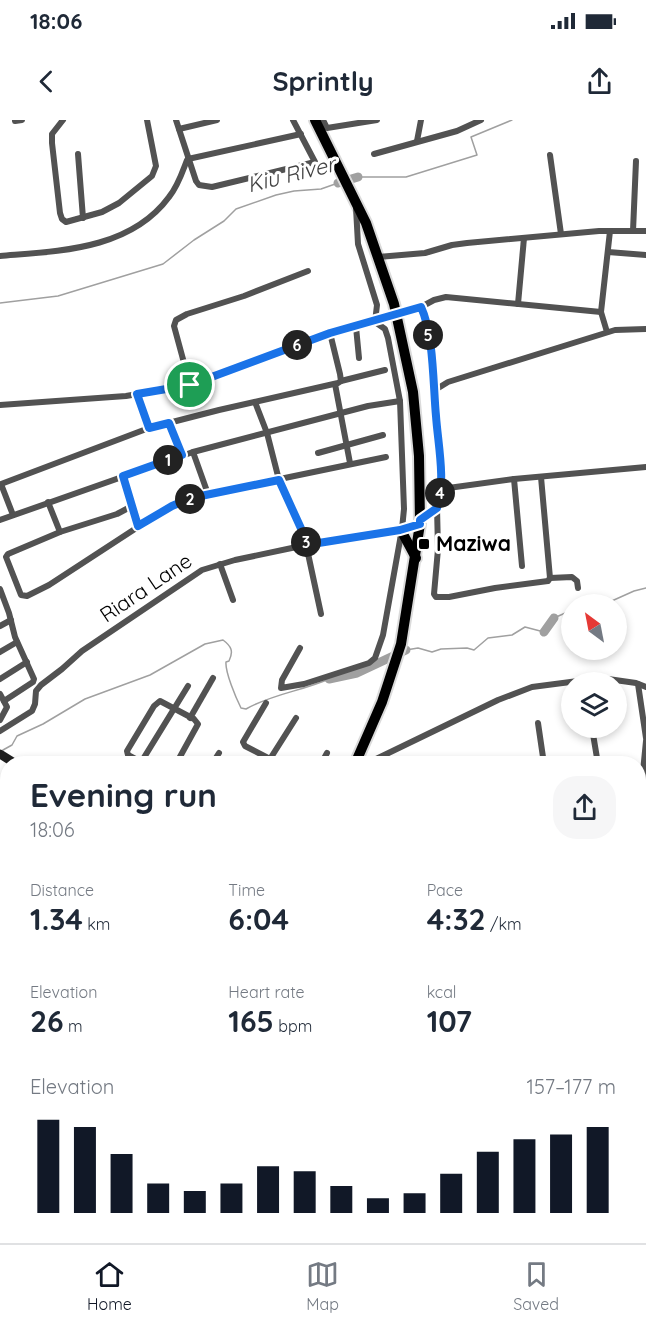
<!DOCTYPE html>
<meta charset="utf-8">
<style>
body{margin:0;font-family:Quicksand,sans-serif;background:#f6f6f7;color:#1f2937;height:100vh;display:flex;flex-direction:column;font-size:22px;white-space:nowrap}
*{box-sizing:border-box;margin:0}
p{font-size:20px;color:#747a83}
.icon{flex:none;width:33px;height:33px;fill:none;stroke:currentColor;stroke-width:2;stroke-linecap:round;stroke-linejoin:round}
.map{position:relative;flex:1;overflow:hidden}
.side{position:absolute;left:0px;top:636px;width:646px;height:488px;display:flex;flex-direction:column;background:#fff;border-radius:24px 24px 0 0;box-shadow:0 3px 9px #0003}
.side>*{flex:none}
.needle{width:39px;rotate:328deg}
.buttons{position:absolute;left:561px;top:474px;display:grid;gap:12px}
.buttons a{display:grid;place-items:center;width:66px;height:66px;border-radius:50%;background:#fff;box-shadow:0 3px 9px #0003;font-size:30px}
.pin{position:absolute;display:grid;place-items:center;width:51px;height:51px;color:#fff;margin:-26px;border:3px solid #fff;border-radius:50%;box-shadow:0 2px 6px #0007}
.km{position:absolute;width:30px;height:30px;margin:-15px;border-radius:50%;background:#222;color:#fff;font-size:16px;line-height:30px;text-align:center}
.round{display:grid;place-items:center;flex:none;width:63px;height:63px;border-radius:24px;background:#f6f6f7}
.headline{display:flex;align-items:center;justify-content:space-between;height:102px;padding:0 30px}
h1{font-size:33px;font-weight:800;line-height:45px}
.metrics{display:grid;grid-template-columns:repeat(3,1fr);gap:9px;height:102px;padding:6px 30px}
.metrics div{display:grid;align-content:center}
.metrics b{font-size:30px;font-weight:800}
.metrics small{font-size:16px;font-weight:400}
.metrics p{font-size:16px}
.chart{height:168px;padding:12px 30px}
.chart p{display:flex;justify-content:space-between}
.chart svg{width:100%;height:108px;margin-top:6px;stroke:#111827;stroke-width:6}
.status{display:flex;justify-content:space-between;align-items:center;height:42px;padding:0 30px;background:#fff;direction:ltr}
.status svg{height:16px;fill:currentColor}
header{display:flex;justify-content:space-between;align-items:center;height:78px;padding:0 30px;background:#fff;font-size:27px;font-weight:800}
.menu{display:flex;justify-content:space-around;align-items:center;height:84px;border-top:2px solid #e0e1e3;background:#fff;font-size:16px;color:#747a83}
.menu a{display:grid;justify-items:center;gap:3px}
.menu .on{color:#111827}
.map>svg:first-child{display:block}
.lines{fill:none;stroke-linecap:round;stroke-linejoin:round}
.stream{stroke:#a0a0a0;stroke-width:1.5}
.river{stroke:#a0a0a0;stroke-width:9}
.primary-casing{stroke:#dbdbdb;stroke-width:14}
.minor{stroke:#525252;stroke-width:6}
.secondary{stroke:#1f1f1f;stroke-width:9}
.primary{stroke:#000;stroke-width:10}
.minor-bridge{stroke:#525252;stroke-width:6}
.route-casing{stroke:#fff;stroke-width:12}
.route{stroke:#1a73e8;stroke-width:8}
.poi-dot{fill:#000;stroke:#fff;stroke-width:2}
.labels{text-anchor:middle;stroke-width:6;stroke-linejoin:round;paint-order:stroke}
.poi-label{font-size:21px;font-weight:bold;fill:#000;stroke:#fff;text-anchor:start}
.street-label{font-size:21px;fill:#000;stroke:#fff}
.water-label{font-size:22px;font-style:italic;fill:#414141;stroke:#fff}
</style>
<div class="status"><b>18:06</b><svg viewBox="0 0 49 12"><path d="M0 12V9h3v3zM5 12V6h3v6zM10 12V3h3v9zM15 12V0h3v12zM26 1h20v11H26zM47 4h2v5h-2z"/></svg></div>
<header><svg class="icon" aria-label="back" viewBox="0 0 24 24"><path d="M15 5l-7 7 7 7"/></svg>Sprintly<svg class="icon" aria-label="share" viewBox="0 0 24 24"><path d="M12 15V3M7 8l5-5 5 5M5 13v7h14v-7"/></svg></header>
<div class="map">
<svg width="646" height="1123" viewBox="0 0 646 1123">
<rect width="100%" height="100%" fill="#fff"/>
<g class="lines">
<g class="stream">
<polyline points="358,57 406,57 477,35 471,17 512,0"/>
<polyline points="0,183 58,176 163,144 194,120 224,101 236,89 276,75 294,71 321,69 338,63"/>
<polyline points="592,484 593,484"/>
<polyline points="605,484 634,471 646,468"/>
<polyline points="554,498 572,490"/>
<polyline points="406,530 418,528 432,532 441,529 467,528 474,530 488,518 512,515 525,507 544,512"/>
<path d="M3,630L12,625L17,616L43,604L85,579L150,555L205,524L223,520C231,526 234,531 229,541L226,542C225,552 236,578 241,588L246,589C272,574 302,571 329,559"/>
</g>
<g class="river">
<polyline points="338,63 358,57"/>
<polyline points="544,512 554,498"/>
<polyline points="329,559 357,553 406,530"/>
</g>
<defs>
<g id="primary">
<polyline points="315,0 366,103 394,184 413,272 419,336 420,404 401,524 382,582 355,644"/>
<polyline points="402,412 416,438"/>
<polyline points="96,1123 100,1116"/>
</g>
</defs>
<use href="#primary" class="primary-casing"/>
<g class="minor">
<polyline points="63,0 52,14 52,23 60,93 62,99 66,102 102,92 119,83 152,56 156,46 147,0"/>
<polyline points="176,0 196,61 199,65 212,67 315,42 293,0"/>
<polyline points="323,0 327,8 377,0"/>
<polyline points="15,1 22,0"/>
<polyline points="179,9 217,0"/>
<polyline points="417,21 421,0"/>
<polyline points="78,34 83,98"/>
<polyline points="374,34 457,11 481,0"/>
<polyline points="550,35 561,114"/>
<polyline points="188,39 301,14"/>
<polyline points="633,111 636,41"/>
<polyline points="608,132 646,135"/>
<path d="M0,136C59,131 130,130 169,77C178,66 182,53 187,40"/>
<polyline points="378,137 425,133 452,125 467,123 599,111 646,111"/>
<polyline points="518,184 524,118"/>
<polyline points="601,192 607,212"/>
<polyline points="356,207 359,238"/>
<polyline points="341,261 385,250"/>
<polyline points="335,264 350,343"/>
<polyline points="190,265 174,206 176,200 187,194 244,176 308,151"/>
<polyline points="435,270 448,262 615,210 646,209"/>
<polyline points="137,274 149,308"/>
<polyline points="255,282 267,313 279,360 304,415 321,494"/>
<polyline points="0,285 126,276 178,267 222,254 330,213 375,202 377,185 358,124 356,88"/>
<polyline points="169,303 181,335"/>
<polyline points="193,332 208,374"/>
<polyline points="318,333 383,315"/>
<polyline points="123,356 138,406"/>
<polyline points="514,359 522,446"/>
<polyline points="441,369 514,359 646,347"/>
<polyline points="48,382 60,412"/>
<polyline points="132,386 117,394 60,412 8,434 6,437 8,442 21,475 27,476 49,465 164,390 179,383 208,374 386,337"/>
<polyline points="437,388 438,429 434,474 436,477 449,477 495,468 548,461 550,458 541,357"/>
<polyline points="13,395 1,364 149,308 219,290 338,263 341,261 340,254 330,213"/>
<polyline points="0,400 193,332 368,286 400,281"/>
<path d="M420,400L437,388C446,362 438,324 436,296C433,265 434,215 421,187L434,180L446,177L601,192L610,111"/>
<polyline points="220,444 233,480"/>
<polyline points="550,458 572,457 577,461 578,468"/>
<polyline points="0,469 9,493 15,517 34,559 33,562 4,581"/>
<polyline points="0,506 11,500"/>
<polyline points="300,528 282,560 281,568 304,564 369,543 375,538 383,515 402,409 404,389 400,281 388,218 385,209 375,202"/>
<polyline points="0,532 17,522"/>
<polyline points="0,559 27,542"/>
<polyline points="638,564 646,618"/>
<polyline points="0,574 7,587 0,600"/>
<polyline points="266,583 243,622 245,626 270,639"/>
<polyline points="190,598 213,558"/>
<polyline points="538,603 544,644"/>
<polyline points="592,608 598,644"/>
<polyline points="0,611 32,591 35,584 36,571 41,565 62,549 82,531 202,450 235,440 306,425 400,410 420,404"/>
<polyline points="357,638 365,641 374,640 498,580 532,567 601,558 636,563 646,567"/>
<polyline points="141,642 128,635 127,631 154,586 160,581 194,599 198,604 176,644"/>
<polyline points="140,644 188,566"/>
<polyline points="212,644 219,633"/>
<polyline points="270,644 270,639 296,598"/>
<polyline points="321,644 327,633"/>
<polyline points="642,662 646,621"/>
<polyline points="639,696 646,695"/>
<polyline points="639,727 646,725"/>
<polyline points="639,758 646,756"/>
<polyline points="639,790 646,789"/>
<polyline points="639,823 646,821"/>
<polyline points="639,854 646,852"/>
<polyline points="639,886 646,885"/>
<polyline points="639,921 646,919"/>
<polyline points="639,956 646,954"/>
<polyline points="639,989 646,987"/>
<polyline points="639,1020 646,1018"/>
<polyline points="639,1048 646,1055"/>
<polyline points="639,1084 646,1083"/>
<polyline points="160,1116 171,1123"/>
<polyline points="394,1116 420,1123"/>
<polyline points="130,1123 133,1116"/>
<polyline points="251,1123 251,1116"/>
<polyline points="434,1123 436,1116"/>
<polyline points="480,1123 481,1116"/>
<polyline points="510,1123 512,1118 519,1116"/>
<polyline points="610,1123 646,1114"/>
</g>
<g class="secondary">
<polyline points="0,634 16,644"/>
<polyline points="371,1123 375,1116"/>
</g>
<use href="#primary" class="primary"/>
<polyline class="minor-bridge" points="385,199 408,190"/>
</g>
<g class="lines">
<defs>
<path id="route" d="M421,187C434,215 433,265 436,296C438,325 446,360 437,388L420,400V404L400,410L306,425L304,415L279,360L191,378L172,386L138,406L123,356L182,335L169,303L149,308L137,274L190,265L330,213Z"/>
</defs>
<use href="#route" class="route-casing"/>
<use href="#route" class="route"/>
</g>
<rect class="poi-dot" x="418" y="418" width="12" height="12" rx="3"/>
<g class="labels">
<g class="poi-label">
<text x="436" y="431">Maziwa</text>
</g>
<g class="street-label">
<text transform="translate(146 468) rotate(-34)" y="7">Riara Lane</text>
</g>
<g class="water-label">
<text transform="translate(291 54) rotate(-14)" y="8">Kiu River</text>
</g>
</g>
</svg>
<div class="buttons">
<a><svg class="needle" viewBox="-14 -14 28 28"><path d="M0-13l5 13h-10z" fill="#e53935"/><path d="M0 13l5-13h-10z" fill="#747a83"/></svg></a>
<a><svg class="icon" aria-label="layers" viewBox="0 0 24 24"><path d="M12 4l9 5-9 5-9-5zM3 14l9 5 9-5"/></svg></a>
</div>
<div class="pin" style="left:190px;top:265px;background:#1e9e55"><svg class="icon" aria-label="arrive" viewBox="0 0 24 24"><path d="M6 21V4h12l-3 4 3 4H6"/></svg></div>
<b class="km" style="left:168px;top:340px">1</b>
<b class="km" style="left:190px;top:379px">2</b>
<b class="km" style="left:306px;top:422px">3</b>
<b class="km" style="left:440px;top:373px">4</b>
<b class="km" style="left:428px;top:215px">5</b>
<b class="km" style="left:297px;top:225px">6</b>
<section class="side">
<div class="headline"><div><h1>Evening run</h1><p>18:06</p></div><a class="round"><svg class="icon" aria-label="share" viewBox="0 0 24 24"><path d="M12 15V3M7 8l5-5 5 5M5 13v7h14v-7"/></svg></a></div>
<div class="metrics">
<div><p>Distance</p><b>1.34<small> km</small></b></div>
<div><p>Time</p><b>6:04</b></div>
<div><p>Pace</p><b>4:32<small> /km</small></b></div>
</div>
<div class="metrics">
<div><p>Elevation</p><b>26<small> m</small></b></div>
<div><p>Heart rate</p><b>165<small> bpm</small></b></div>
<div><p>kcal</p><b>107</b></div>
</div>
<div class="chart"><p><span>Elevation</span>157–177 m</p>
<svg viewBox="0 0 160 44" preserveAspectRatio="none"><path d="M5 44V6M15 44V9M25 44V20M35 44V32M45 44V35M55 44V32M65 44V25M75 44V27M85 44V33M95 44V38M105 44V36M115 44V28M125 44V19M135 44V14M145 44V12M155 44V9"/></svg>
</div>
</section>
</div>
<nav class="menu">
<a class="on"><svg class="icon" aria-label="home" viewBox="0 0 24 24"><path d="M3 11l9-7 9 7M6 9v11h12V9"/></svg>Home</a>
<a><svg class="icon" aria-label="map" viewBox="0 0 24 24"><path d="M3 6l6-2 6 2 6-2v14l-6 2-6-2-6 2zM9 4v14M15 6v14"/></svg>Map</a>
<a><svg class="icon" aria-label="saved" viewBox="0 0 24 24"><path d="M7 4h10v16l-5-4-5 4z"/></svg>Saved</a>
</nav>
